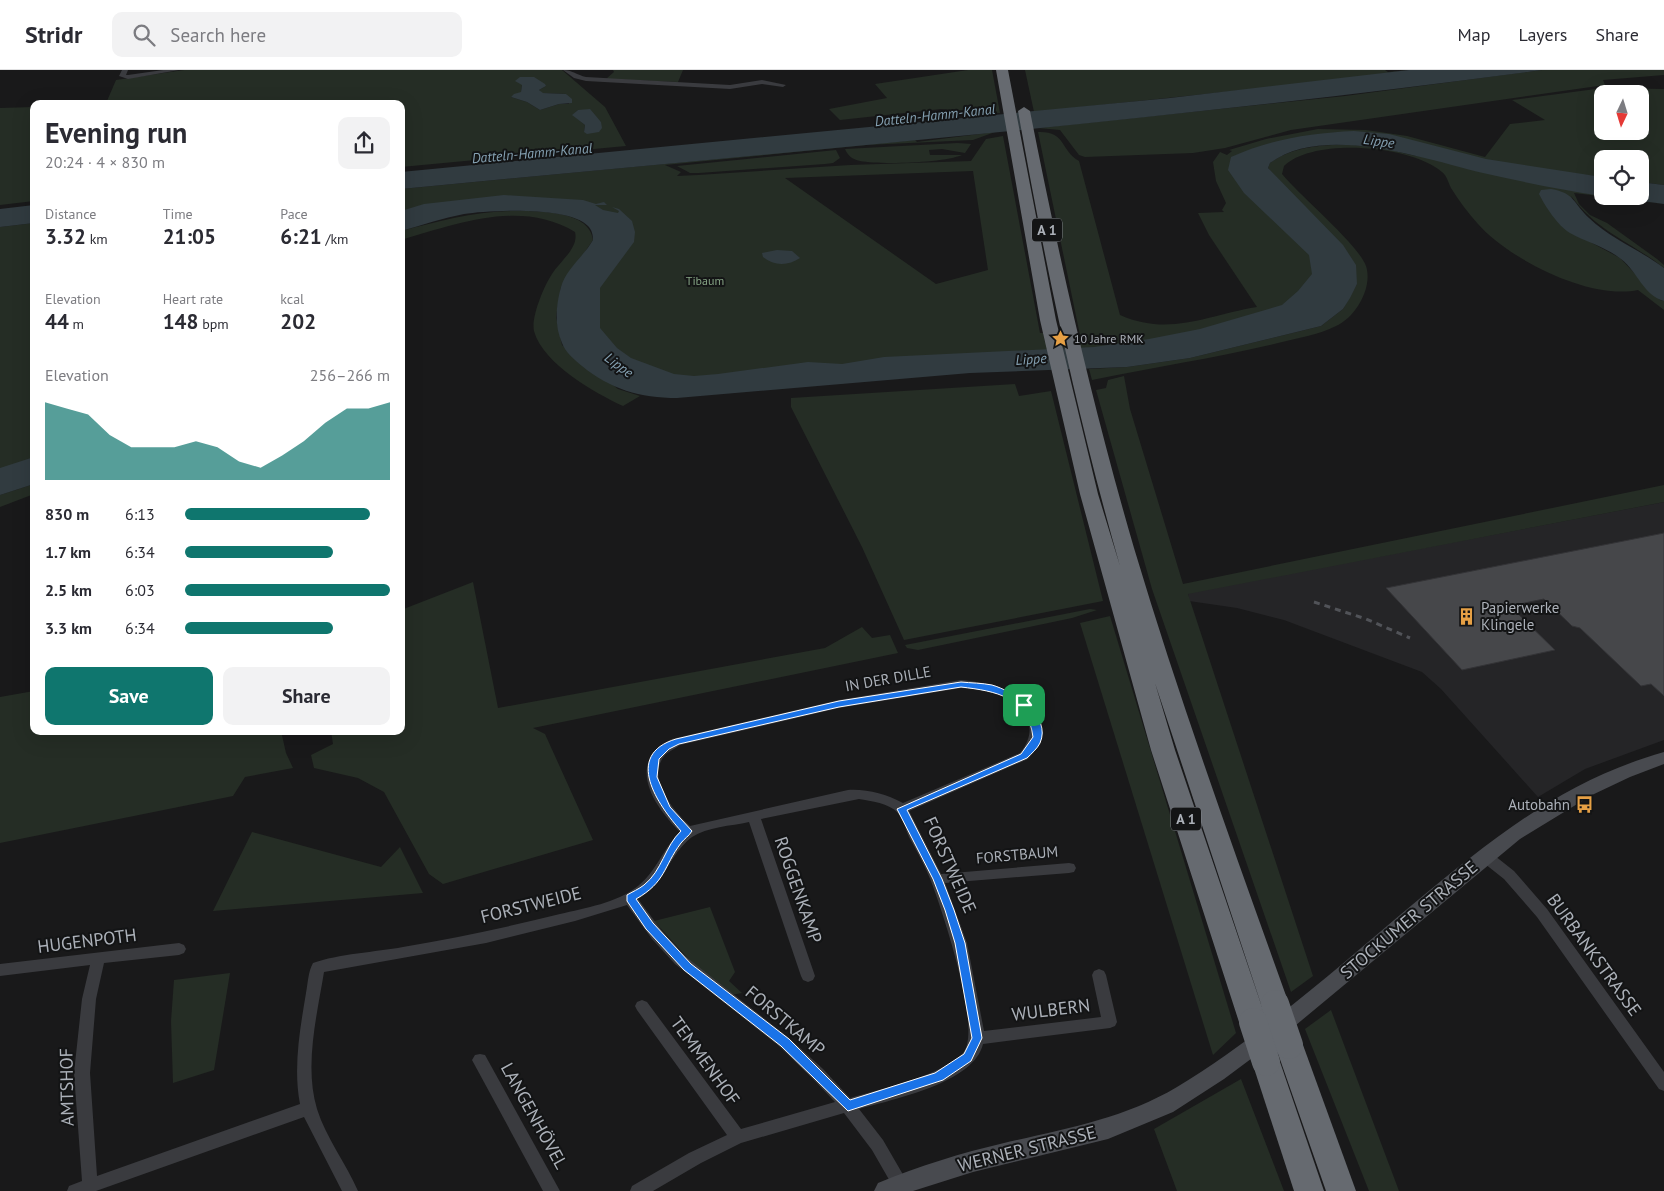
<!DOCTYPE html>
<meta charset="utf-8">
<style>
body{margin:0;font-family:"PT Sans",sans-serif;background:#f2f2f3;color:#2b2b33;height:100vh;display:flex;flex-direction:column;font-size:19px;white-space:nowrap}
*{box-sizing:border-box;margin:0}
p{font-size:16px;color:#7c7c81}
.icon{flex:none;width:28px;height:28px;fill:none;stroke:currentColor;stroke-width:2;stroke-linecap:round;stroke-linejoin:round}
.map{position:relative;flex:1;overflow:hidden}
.panel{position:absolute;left:30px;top:30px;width:375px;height:635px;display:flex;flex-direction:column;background:#fff;border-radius:10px;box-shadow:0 5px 20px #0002}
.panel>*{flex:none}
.needle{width:32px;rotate:184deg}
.fabs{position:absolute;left:1594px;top:15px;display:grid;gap:10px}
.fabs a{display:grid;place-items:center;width:55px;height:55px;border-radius:10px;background:#fff;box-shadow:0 5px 20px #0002;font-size:25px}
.pin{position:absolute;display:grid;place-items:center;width:42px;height:42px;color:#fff;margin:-21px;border-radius:10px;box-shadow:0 2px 8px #0006}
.round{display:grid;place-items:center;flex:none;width:52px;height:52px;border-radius:10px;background:#f2f2f3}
.overview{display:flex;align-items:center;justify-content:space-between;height:85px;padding:0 15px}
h1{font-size:28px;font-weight:600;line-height:38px}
.stats{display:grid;grid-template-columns:repeat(3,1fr);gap:8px;height:85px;padding:5px 15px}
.stats div{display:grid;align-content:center}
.stats b{font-size:21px;font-weight:600}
.stats small{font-size:14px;font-weight:400}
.stats p{font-size:14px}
.chart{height:140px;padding:10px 15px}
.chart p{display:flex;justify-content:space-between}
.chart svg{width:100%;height:90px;margin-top:5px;fill:#0f766e;opacity:.7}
.cta{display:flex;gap:10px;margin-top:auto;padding:10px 15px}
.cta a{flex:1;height:58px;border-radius:10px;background:#0f766e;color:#fff;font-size:20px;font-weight:600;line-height:58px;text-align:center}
.cta a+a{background:#f2f2f3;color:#2b2b33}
ul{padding:0 15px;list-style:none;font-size:16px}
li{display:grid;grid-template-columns:80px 60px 1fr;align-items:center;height:38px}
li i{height:12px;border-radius:6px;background:#0f766e}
header{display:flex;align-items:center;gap:30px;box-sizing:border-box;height:70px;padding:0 25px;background:#fff;border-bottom:1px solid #e1e1e2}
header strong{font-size:24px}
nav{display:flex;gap:28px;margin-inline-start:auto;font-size:18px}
.search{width:350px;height:45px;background:#f2f2f3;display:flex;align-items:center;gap:12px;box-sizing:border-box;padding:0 18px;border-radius:10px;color:#7c7c81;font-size:19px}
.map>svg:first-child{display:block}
.built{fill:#252527}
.green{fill:#252d25;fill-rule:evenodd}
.water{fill:#313b40}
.building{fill:#46474a;stroke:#333336}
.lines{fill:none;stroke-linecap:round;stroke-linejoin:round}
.minor{fill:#3a3b3f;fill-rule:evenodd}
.secondary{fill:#484a4f;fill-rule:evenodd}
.motorway{fill:#666a70;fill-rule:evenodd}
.rail{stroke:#515358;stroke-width:3;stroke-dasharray:6 5;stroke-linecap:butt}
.motorway-bridge{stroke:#666a70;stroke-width:28}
.route{fill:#1a73e8;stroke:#fff;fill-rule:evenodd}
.labels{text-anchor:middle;stroke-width:4;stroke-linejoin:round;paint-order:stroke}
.far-park-label{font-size:12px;fill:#85a384;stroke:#131415}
.far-poi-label{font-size:12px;fill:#acb1b9;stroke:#131415;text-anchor:start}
.far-water-label{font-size:14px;font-style:italic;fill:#85a1b2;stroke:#131415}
.shield{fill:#131415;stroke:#7e8288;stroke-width:1}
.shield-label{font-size:14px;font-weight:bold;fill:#acb1b9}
.poi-label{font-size:15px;fill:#acb1b9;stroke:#131415;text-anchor:start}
.street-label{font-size:15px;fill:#acb1b9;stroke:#131415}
.near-street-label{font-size:18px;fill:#acb1b9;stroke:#131415}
</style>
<header>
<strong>Stridr</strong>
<div class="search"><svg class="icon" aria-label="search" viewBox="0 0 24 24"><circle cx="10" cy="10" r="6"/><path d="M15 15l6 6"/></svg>Search here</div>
<nav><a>Map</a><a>Layers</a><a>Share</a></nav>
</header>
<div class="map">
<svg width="1664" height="1121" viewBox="0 0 1664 1121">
<rect width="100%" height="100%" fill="#19191a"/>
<polygon class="built" points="1664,432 1664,670 1585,699 1538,727 1441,619 1422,602 1284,550 1237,538 1189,531 1188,523"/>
<g class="green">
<path d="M184,0H562L605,37L626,76L401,97V34H221L217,31L196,34H75L107,31L116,10ZM522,15L546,16L539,20L542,23L566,24L569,34H559L540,40L527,32L511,27L521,23ZM578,40H585L601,52L584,62L585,55L573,45Z"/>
<polygon points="613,0 683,0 678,12 606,9 614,2"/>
<polygon points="968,0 992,0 1000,43 941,39 840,50 829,39 887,28 875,14"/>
<polygon points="1025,0 1385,0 1388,2 1409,0 1328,11 1034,42"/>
<polygon points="1542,0 1664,0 1664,5 1603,10 1605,15 1291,60 1225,78 1193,83 1085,87 1079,85 1060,60 1038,58 1345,26"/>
<path d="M1603,18L1664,19V115L1640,112V89H1602V107L1586,105L1563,119L1664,134L1574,123L1579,134L1590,145L1607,153L1657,189L1664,195V198C1630,171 1599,163 1571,126L1592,173L1620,188L1660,230L1664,231V240L1638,220C1590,230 1510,190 1478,154C1468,143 1459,131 1451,118C1448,112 1447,106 1442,102C1412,75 1313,67 1284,96L1282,104C1300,126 1358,174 1366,196C1373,217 1356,247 1336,256C1319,265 1297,268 1278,273C1216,288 1154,297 1092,310L1089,299L1127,297L1190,288L1321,256L1343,239L1357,214L1283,115L1268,98L1270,93C1298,72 1345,73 1378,77C1392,79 1406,85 1419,86L1351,68L1259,85L1336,208L1223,268L682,316L584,272L611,162L538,134L401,151V119L915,70L917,72L995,62L973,70L866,75L665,95L681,102L677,106L698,105L850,95L971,91L986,69L1003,66L1040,263H1043L1045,272L1081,270L1038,62C1066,61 1060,80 1079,91L1120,245C1170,267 1207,245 1257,237L1209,165L1198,143L1224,142L1222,140L1226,133L1216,111L1213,92L1220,82L1227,85L1232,81L1229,80L1266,69L1318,59L1366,60L1407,66L1485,87L1510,54L1545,50L1512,30ZM1602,24H1640V61H1602ZM973,101L988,200L936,214L785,108Z"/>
<polygon points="34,37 34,131 0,135 0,38"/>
<path d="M958,73L971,74L965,83L942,79L929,80L930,85H962C944,93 880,95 860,91C852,89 848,86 845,79Z"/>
<polygon points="836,80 840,88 833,93 825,94 699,103 690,103 677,96"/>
<path d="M513,141C537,141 590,140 593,170L561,217L556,247L562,275L618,319L640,326L623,336C595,323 543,294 534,261C531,247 544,216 552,204C560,191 579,178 575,162C521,129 456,154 401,170V161C440,151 472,142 513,141Z"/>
<polygon points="34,153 34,400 0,411 0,157"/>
<polygon points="1124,306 1130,339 1183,514 1664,415 1664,432 1188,524 1313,906 1291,922 1152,519 1096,320 1106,318 1108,310"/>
<polygon points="1015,314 1019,326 1051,321 1103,531 904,570 862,477 791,337 791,328"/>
<polygon points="34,414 34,424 0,437 0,425"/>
<polygon points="473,512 498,638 825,578 862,557 872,568 890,565 898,583 533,658 545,664 593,770 443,814 429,804 384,722 358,708 314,698 311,685 333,674 331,661 401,661 401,540"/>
<polygon points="1090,539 1097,540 1072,548 918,580 907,578 905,575"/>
<polygon points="1110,546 1236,963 1213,985 1080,553"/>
<polygon points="34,621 34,661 281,661 286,683 293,698 245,707 233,726 0,773 0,627"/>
<polygon points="252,762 381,797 400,777 423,823 213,841"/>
<polygon points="710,837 735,902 729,911 742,923 731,925 693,894 654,851"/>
<polygon points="230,903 214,1000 173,1013 171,951 174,910"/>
<polygon points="1331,940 1399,1121 1369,1121 1305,959"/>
<polygon points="1241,1009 1284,1121 1177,1121 1154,1059"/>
</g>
<g class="water">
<path d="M1409,0H1542C1163,51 782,82 401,119V102L1170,28Z"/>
<polygon points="520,7 534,7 545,14 546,16 539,20 543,23 566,24 572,29 572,33 559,34 540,40 527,32 511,27 514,24 521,22 522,15 515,11"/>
<polygon points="590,39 601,52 602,58 599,62 587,64 584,62 585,55 572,45 578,40"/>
<path d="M1354,61L1389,64L1486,89L1602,107V126C1562,120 1523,112 1483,103C1425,89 1324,53 1270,93L1268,98L1343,175L1356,195L1357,214L1350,228L1343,239L1321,256L1190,288L1127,297L970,303L677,328C640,328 610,319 582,296C575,290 565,282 562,273C554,255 556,235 561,217C566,199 584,186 593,170C593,165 592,160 588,156C570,136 490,140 464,144C443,148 422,155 401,161V141L424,134L504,125L583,130L596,134L604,132L607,135H595L603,140L618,143L619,141L612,137L619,139L632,151L635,162L634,172L600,218V258L617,278L631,288L674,304L694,306L718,304L808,292L842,294L884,287L1094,277L1149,269L1200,259L1282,235L1298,221L1312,204L1309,185L1244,123L1228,100L1231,87C1271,69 1311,63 1354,61Z"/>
<polygon points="1640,112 1664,115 1664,134 1606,126 1640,126"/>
<path d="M1551,119C1575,123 1573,133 1589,148C1611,169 1640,180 1664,198V231C1643,225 1638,202 1621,189C1606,177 1586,172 1570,163C1558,156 1545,136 1539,124L1541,120Z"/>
<polygon points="34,135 34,153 0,157 0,139"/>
<path d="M777,180L792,181L800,188C788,196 774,196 763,187L762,183Z"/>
<polygon points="34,387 34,414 0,425 0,398"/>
</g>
<polygon class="building" points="1664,463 1664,626 1651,614 1641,616 1580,558 1572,556 1544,529 1510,536 1555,580 1462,600 1386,518"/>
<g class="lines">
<g class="minor">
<polygon points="122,0 128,0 126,5 128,5 163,0 179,0 128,9 119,6"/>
<path d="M563,0C572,0 577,5 586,7L730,15L762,10L786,15L783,17L762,14L730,19L586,11L574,8Z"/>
<path d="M961,610C1003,613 1072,637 1028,689L909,741L941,804L1069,793L1074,794L1076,798L1074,802L1069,803L945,813L967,873L984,961L1101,947L1092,905L1094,901L1099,899L1104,901L1106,905L1117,952L1115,956L1110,958L983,974C974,1013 894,1029 859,1039L883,1070L909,1115L907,1120H895L872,1080L844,1043L741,1073L701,1093L653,1121H630L632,1116L689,1083L727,1065L637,940L635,936L637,932L642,930L647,932L741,1059L835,1032L812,1008L779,976L675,894L652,869L627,835L575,851L486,873L324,902C317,945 304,996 317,1039C326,1068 346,1093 358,1121H342L304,1047L96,1121H67L69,1116L82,1111L74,1003L82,929L90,895L0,906V894L179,873L184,875L186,879L184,883L179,885L104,893L96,929L90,1003L97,1106L300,1034C293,998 300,959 306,923C308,913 308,902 313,893C338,884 376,882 403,877C456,868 508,857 560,844C585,838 617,833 638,816C657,801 663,778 680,762C660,742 630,704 658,678C662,674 667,672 672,669L839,630ZM961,618C971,619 982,619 992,622C1021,632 1043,655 1020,683L903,733C885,724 868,719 848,720L690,756C674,741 644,707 666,684C670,681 676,678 680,675L839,638ZM859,729C871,731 889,733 898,743C903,749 906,760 909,767C917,781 925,796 931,811C942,840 983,961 963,983C942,1006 880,1019 850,1028L823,999L789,968L685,886L662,861L638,829C666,813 669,784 692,767C707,757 731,756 749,752L801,906L803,910L808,912L813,910L815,906L761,749Z"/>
<polygon points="1485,781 1490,782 1514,801 1547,839 1664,1002 1664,1021 1659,1019 1537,847 1504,809 1480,790 1478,786 1480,782"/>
<polygon points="480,984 485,985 560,1121 543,1121 472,990 475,985"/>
</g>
<path class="secondary" d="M1664,682V694L1630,707L1592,725L1520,769L1290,960L1224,1009L1173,1042L1108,1069L973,1102L913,1121H874L878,1113C919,1096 961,1083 1004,1073C1064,1059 1123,1049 1177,1017C1261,966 1337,898 1412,835C1492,769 1562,711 1664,682Z"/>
<g class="motorway">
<path d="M996,0H1008L1056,250L1098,424L1120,496C1077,346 1045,194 1018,41L1024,37L1030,41C1059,188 1092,334 1134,478C1180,632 1235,783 1289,934L1285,942L1275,945L1265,942L1261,934L1155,613L1175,680L1267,952L1263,960L1253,964L1243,960L1239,952L1151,680L1080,424L1040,250Z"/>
<polygon points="1289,963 1299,966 1303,975 1356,1121 1326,1121 1275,975 1279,966"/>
<polygon points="1266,980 1276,983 1280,992 1324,1121 1294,1121 1252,992 1256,983"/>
</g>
<polyline class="rail" points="1314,532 1366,549 1410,568"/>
<g class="motorway-bridge">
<polyline points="1275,934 1289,975"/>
<polyline points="1253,952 1266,992"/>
</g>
</g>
<path class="route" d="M961,612C971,613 982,613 992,615C1013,621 1052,646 1040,673C1037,679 1032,683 1027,688L907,740L942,809L954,840L965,873L982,968L971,991L943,1010L848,1041L781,976L684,900L646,859L627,831V825C632,822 639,819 644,815C662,801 665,776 681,761C658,735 623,685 676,669L839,631ZM961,617C996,621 1028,627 1033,667L1021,684L897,739L933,809L945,840L955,873L972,968L964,984L935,1003L850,1030L789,969L691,894L653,853L636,829C666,812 663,797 681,773C684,769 689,766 692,761L670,737L657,707L659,689L669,679L679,674L839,637Z"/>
<defs>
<symbol id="sight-bare" viewBox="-9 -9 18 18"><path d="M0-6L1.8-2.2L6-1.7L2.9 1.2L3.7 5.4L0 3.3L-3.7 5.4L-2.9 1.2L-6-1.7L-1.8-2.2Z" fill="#e6a045" stroke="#131415" stroke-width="2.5" paint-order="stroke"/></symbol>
<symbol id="building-bare" viewBox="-9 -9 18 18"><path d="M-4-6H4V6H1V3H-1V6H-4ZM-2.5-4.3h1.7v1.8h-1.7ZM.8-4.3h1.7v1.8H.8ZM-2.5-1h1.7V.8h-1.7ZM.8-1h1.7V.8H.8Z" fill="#e6a045" stroke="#131415" stroke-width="2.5" paint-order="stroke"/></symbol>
<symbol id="bus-bare" viewBox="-9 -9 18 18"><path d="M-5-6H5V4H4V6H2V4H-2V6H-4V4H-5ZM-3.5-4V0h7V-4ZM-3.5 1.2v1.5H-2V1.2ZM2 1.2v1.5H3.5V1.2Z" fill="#e6a045" stroke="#131415" stroke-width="2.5" paint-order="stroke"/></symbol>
</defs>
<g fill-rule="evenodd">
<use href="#sight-bare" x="1048" y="256" width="25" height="25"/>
<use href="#building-bare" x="1454" y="534" width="25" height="25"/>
<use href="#bus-bare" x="1572" y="722" width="25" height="25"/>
</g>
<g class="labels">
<g class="far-park-label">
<text x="705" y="215">Tibaum</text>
</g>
<g class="far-poi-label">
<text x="1074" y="273">10 Jahre RMK</text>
</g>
<g class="far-water-label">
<text transform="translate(935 45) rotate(-6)" y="5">Datteln-Hamm-Kanal</text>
<text transform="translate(1379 71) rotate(8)" y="5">Lippe</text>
<text transform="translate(532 83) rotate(-5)" y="5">Datteln-Hamm-Kanal</text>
<text transform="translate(1031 289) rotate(-4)" y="5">Lippe</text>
<text transform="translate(619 295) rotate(36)" y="5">Lippe</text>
</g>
<g class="shield">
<rect x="1032" y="148.5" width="30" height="23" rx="4"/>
<rect x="1171" y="737.5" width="30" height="23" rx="4"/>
</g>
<g class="shield-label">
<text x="1047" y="165">A 1</text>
<text x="1186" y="754">A 1</text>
</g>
<g class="poi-label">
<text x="1481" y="543">Papierwerke<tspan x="1481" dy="17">Klingele</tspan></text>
<text x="1570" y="740" text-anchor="end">Autobahn</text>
</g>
<g class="street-label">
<text transform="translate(888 609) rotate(-10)" y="5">IN DER DILLE</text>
<text transform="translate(1017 785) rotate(-5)" y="5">FORSTBAUM</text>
</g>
<g class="near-street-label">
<text transform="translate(950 795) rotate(66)" y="6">FORSTWEIDE</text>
<text transform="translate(798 820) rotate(71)" y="6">ROGGENKAMP</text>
<text transform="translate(531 835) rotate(-14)" y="6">FORSTWEIDE</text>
<text transform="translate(1409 850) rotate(-40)" y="6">STOCKUMER STRASSE</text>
<text transform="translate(87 871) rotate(-7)" y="6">HUGENPOTH</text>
<text transform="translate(1594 885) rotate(54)" y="6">BURBANKSTRASSE</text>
<text transform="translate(1051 940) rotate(-7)" y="6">WULBERN</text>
<text transform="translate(785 951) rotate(40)" y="6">FORSTKAMP</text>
<text transform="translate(705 991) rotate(54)" y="6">TEMMENHOF</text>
<text transform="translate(67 1017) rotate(-91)" y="6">AMTSHOF</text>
<text transform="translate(534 1046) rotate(61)" y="6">LANGENHÖVEL</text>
<text transform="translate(1027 1079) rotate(-14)" y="6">WERNER STRASSE</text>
</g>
</g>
</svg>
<div class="fabs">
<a><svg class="needle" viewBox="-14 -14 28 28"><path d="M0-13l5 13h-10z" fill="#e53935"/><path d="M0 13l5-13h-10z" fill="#7c7c81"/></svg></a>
<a><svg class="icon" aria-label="locate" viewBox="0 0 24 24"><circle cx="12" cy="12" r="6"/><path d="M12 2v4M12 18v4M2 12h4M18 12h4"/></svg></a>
</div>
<div class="pin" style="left:1024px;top:635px;background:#1e9e55"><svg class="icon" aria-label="arrive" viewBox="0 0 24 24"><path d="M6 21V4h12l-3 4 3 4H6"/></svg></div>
<section class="panel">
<div class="overview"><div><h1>Evening run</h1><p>20:24 · 4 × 830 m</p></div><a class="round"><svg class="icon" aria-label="share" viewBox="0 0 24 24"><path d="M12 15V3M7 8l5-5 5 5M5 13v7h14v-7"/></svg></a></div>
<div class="stats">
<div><p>Distance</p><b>3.32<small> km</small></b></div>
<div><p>Time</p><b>21:05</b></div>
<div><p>Pace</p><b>6:21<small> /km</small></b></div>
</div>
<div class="stats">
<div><p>Elevation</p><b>44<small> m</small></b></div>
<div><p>Heart rate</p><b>148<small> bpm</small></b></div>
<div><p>kcal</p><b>202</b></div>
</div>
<div class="chart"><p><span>Elevation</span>256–266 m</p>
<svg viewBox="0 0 160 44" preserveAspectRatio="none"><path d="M0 44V6L10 9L20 12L30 22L40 28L50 28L60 28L70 25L80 28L90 35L100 38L110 32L120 25L130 16L140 9L150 9L160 6V44z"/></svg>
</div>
<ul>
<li><b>830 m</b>6:13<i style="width:90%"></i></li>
<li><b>1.7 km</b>6:34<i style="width:72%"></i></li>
<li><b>2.5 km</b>6:03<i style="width:100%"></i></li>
<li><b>3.3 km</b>6:34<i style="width:72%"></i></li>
</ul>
<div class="cta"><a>Save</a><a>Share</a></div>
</section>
</div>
